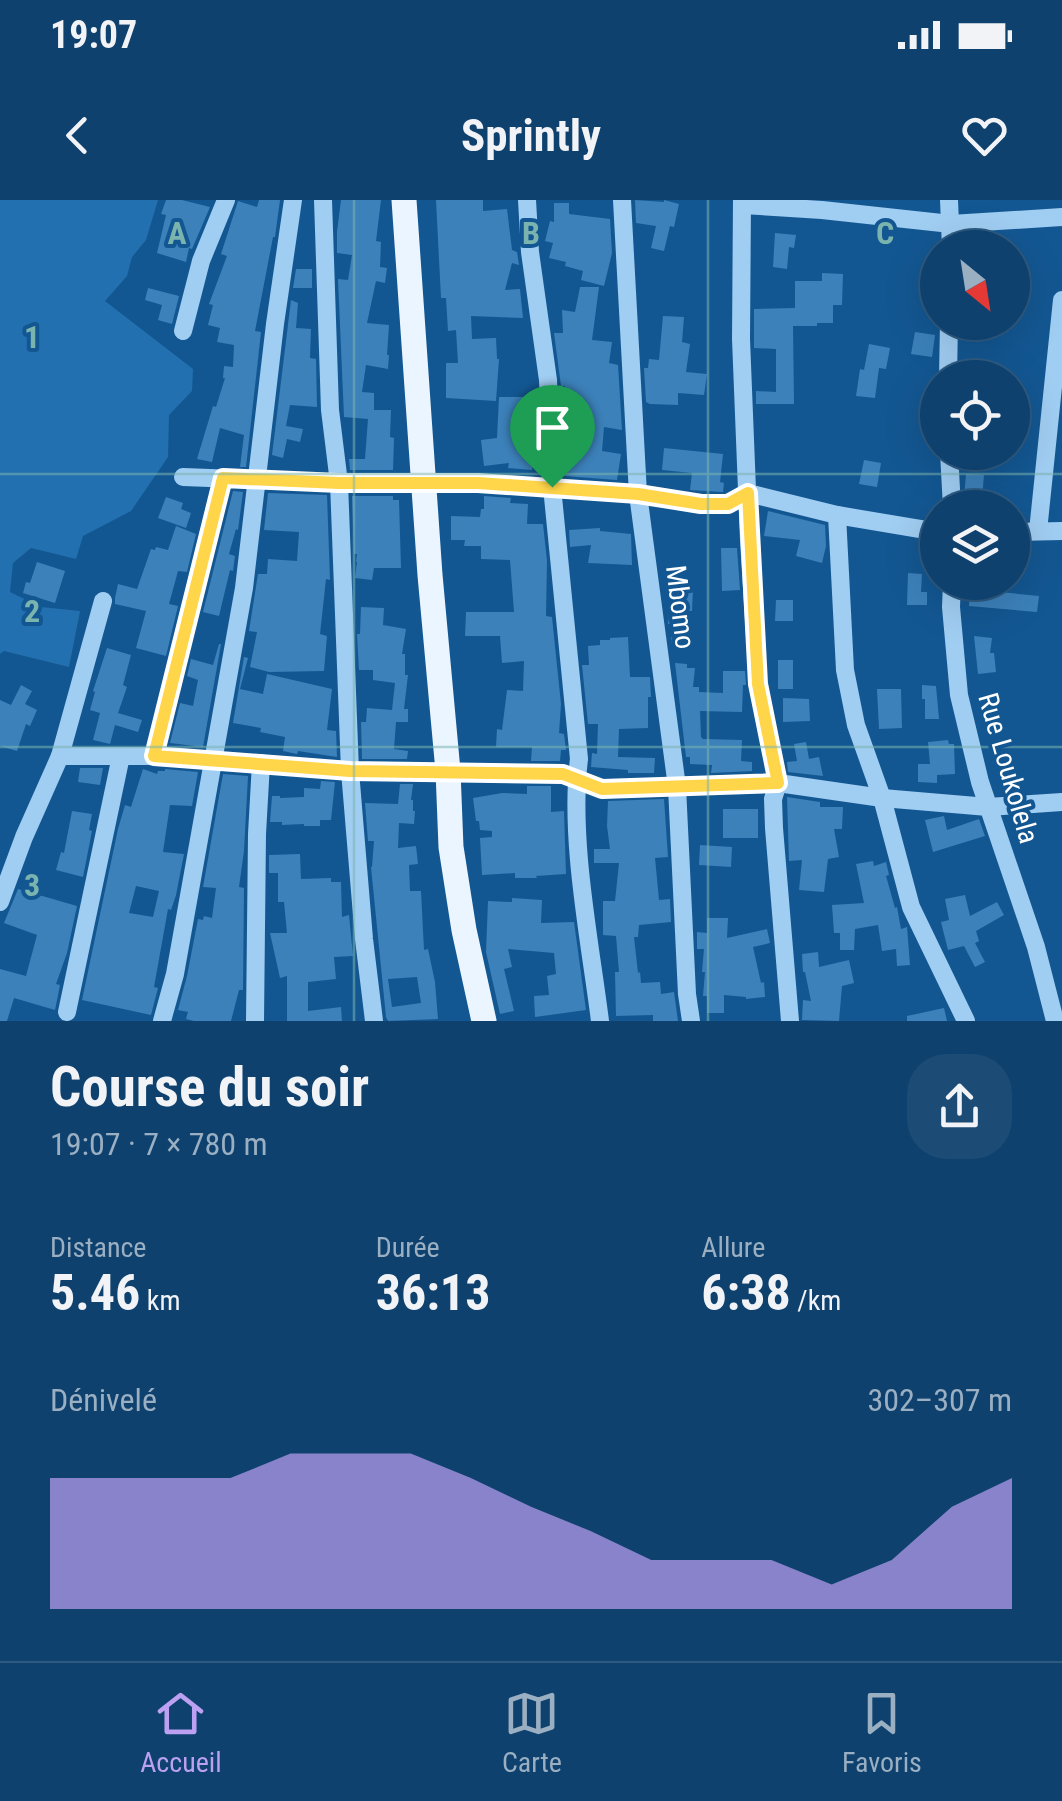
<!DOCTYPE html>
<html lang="fr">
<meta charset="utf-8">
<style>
body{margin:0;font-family:"Roboto Condensed",sans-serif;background:#1c4c76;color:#f1f3f6;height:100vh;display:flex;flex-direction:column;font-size:38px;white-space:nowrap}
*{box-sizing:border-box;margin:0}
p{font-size:32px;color:#9bafc2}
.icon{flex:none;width:55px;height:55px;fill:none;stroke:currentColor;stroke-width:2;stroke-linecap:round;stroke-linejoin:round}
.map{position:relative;height:821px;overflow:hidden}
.details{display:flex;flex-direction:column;background:#0e416e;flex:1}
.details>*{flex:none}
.needle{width:65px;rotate:150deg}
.fabs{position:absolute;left:920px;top:30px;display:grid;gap:20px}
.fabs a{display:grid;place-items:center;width:110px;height:110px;border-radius:50%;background:#0e416e;box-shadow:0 10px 40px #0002,0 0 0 2px #2e5a81;font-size:50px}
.pin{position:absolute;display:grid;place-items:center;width:85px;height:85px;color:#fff;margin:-102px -42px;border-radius:50% 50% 50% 0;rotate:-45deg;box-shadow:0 0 10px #0007}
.pin .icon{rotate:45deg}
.round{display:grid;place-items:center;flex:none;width:105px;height:105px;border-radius:40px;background:#1c4c76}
.summary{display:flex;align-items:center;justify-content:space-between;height:170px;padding:0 50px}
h1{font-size:55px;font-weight:700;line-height:75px}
.stats{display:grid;grid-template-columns:repeat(3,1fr);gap:15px;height:170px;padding:10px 50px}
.stats div{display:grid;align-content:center}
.stats b{font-size:50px;font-weight:700}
.stats small{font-size:28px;font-weight:400}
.stats p{font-size:28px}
.chart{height:280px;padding:20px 50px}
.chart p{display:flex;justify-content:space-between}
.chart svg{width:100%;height:180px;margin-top:10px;fill:#bca0f2;opacity:.7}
.status{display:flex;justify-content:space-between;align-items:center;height:70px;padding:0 50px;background:#0e416e;direction:ltr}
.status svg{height:28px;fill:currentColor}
header{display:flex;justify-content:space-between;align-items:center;height:130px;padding:0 50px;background:#0e416e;font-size:45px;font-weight:700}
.tab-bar{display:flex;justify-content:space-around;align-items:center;height:140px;border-top:2px solid #2e5a81;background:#0e416e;font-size:28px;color:#9bafc2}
.tab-bar a{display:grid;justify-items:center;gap:5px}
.tab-bar .selected{color:#bca0f2}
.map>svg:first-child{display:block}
.green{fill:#2270af}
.building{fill:#3c81ba;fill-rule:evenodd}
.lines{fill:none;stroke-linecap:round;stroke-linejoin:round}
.minor{stroke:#a0cdf2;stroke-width:18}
.major{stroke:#ebf5ff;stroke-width:25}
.route-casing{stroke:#fff;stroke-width:20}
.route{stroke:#ffd54a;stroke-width:12}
.grid{fill:none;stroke:#7bb4af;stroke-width:2.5;stroke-opacity:0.55}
.labels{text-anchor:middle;stroke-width:8;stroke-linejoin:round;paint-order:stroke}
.street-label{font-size:28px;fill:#fff;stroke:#135792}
.grid-label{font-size:32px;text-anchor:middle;font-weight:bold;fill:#7bb4af;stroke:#135792;stroke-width:8;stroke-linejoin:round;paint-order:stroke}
</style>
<div class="status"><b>19:07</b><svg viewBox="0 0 49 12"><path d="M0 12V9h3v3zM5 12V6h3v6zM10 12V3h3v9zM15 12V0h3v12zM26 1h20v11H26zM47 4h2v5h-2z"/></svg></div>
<header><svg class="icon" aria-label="back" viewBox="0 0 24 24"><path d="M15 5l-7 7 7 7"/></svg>Sprintly<svg class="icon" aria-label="heart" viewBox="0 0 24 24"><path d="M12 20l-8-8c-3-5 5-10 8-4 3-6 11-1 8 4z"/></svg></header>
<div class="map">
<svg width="1062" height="821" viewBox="0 0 1062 821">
<rect width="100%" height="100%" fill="#135792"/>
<polygon class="green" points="0,0 158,0 146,40 132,57 127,76 105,101 193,169 192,191 169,215 168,257 131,311 83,336 76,359 31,348 13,363 10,392 41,407 80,411 69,467 4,451 0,454"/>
<g class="building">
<polygon points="166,0 182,0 210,7 192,49 189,48 186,62 157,53 166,15 161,14"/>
<polygon points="259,0 280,0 275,37 273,37 255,131 261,132 246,267 240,267 244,235 220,228 212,262 197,259 213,206 216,207 225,178 223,178 224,166 233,167 234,145 217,142 220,128 208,125 213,105 209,104 227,56 221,54 238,1 257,7"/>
<polygon points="341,0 381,0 376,41 381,42 380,67 387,68 385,83 376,81 367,123 389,125 387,155 389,155 388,169 366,165 362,192 374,193 374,210 391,210 390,237 394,238 393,270 350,270 349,259 365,259 368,219 344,217 338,79 348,80 352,55 337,53 337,32"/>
<polygon points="436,0 483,0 483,11 507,9 512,50 517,52 519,65 512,63 505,90 520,89 523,118 471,116 472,139 496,138 497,159 499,159 496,201 446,198 446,163 458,163 456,130 448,131 446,98 441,98"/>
<polygon points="635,0 664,2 664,0 679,4 674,27 670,26 664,51 651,48 656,26 636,23"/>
<polygon points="554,3 569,3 569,14 610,19 612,53 604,86 581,80 583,71 565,66 566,62 549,58 553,43 545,41 550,21 554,22"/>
<polygon points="775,33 796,35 794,48 789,47 787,69 773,67"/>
<polygon points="296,69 312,69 312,88 293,88"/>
<polygon points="822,73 843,74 842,105 833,105 833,123 817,123 817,126 793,126 794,204 756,204 756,191 776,192 776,149 754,148 754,109 795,108 795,81 822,81"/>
<polygon points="580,87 599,87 592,140 612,142 609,163 618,165 622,230 604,227 602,251 621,254 617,280 564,276 562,213 565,186 561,186 554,133 563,133 562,110 575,112"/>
<polygon points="148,88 179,96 172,124 158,120 162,105 145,100"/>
<polygon points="291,100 298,103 296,128 311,129 310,158 316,159 317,207 290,205 286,226 303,229 300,242 287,239 283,258 272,255"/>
<polygon points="663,116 684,117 682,142 690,144 686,172 707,174 704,195 678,193 678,205 650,204 646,202 644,168 648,168 649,159 659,160"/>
<polygon points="915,132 935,135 932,157 911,154"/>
<polygon points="869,144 890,148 886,169 879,168 875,198 856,196 860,169 864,170"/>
<polygon points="499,197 536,197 538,257 533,257 532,270 508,268 509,263 484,266 481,240 497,238"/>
<polygon points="664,248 723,254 720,282 724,283 723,292 690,290 692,273 662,270"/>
<polygon points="864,260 881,263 877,287 859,284"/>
<polygon points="966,274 984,275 982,299 964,298"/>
<polygon points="233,291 243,292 238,330 236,329 229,354 235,356 233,371 230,370 219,416 203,412"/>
<polygon points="268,293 327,295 330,380 326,379 320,434 327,436 324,471 269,472 250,467 257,432 249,431 258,374 267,374 268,359 297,361 299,332 264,330"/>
<polygon points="352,296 393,296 393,300 399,300 401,368 374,368 372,380 355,378 357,362 356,362 357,354 354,354"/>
<polygon points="484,296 511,298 510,303 528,304 527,324 543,324 547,361 546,416 552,417 561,504 559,533 564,534 566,550 561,550 560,561 531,561 532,547 496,547 497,529 502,530 507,490 523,491 524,461 502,463 500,436 465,436 466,412 514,412 510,360 481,359 481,346 464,346 465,340 451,340 451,316 480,317 481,309 484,309"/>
<polygon points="166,297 183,303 181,309 191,313 186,328 158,318"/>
<polygon points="768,311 825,325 826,346 822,363 796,356 800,340 764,336"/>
<polygon points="176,326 196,334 187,372 178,371 169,404 178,406 166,456 136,448 146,411 115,404 115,398 118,384 137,389 151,349 155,350 156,347 168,350"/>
<polygon points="600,328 600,331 631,334 632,365 588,363 591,345 570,347 569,330"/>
<polygon points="721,348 737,348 740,390 722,391"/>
<polygon points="37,362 65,371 55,403 23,393 26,382 30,383"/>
<polygon points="908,373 922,374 921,392 927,392 927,405 907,405"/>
<polygon points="676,389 693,389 692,411 688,411 686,445 671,444 672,424 668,424 669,412 676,412"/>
<polygon points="970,389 1039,396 1037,412 969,406"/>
<polygon points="776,400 793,400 793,421 775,421"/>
<polygon points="361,407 384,408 383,425 406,429 402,454 405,454 405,475 408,475 404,509 408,509 408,522 396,522 394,549 408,551 407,559 362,559 361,522 366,522 367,508 392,510 395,483 373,480 373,470 359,470 357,434 360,434"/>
<polygon points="974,436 992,438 990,453 994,453 996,472 978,474"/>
<polygon points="628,437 630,477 650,477 651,497 648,497 648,528 619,529 618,557 655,558 654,573 628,573 628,570 591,567 592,553 597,554 598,524 588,524 582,465 589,465 588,446 600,445 600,440 610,440 610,438"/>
<polygon points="219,444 221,444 203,547 170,543 180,503 193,506 198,480 187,476 191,459 213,465"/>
<polygon points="107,448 131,455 123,485 127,487 118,513 142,520 138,532 115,525 110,544 93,540 100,513 90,510 95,492 93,491"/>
<polygon points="244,457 248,458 240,489 263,494 267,474 332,489 327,530 336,531 337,557 298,551 297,554 283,551 285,537 260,532 261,528 233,523"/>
<rect x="778" y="460" width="15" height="29"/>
<polygon points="675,463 687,464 687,468 695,468 693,487 699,487 699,492 723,493 723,471 745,471 746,485 743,485 742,512 700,511 701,537 703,539 742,540 741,561 752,562 752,571 711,573 712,565 690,564 690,557 686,557"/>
<polygon points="21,485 32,491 25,504 37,510 30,526 26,524 17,551 0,546 0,500 11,505"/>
<polygon points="922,485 936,486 939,519 925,519 925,499 922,499"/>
<polygon points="877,489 901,489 902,528 879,529"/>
<polygon points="783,498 809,499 810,521 783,522"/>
<polygon points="948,540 949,544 954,544 955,574 937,575 937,583 918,582 918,564 930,564 928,542"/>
<polygon points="806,542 809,559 819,557 823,576 788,572 787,562 797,561 794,544"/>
<polygon points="80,568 103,568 100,585 78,582"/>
<path d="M143,569L157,574L158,571H165V569L198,572L192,606L170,605L163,652L184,654L176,695L171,710L168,709L154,787L158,788L151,815L82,800L118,629L125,605L131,607ZM136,686L159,691L153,717L129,713Z"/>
<polygon points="223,574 248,576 244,651 239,687 244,688 243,790 239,790 231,821 194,821 186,819 188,812 178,810 187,776 198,719 203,720 204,716 212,718 216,688 203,687"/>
<polygon points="321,581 335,582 331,620 320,620 320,626 304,626 304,624 282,625 282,622 270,622 272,596 280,596 280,598 304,597 304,588 320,589"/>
<path d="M400,584H413L411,600H413V611H415L414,624L399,623L398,648L416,646L418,664L409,665L410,691H421L424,750L428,749L435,782L438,819L388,821L386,817L371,667H372L374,641H368L365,603L398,604ZM417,777L421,803L392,807L388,779Z"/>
<polygon points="527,586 551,586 551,612 564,611 566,674 536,676 537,678 515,678 515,673 482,675 480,638 492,637 492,631 480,630 479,621 476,621 473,598 502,593 527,594"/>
<polygon points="787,597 820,602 820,607 843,607 842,629 834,629 839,657 828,659 824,692 799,690 802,660 789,661"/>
<polygon points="664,599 668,657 655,658 659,700 670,699 671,722 639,725 638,737 634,737 638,773 640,772 641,783 660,782 661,794 674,792 678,821 653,821 653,815 616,816 615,772 619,772 616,736 603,735 603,701 615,701 619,663 594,663 594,649 610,649 607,626 608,601"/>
<rect x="723" y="609" width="35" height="29"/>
<polygon points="72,611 92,614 89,630 92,631 83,677 56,670 61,652 64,653"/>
<polygon points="944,616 947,630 979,619 985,636 933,652 925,620"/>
<polygon points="700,645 732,647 731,667 699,665"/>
<polygon points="300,654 301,679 331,678 331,682 341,682 342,717 349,715 353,756 334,757 336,779 308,782 308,811 341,807 342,821 287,821 287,776 280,778 270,733 287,733 284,702 278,702 278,673 269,673 269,655"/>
<polygon points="873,661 874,666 886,662 889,675 886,676 895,708 897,707 901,729 907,727 910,765 897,766 896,749 882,751 878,725 855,729 854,750 840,750 840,733 834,733 832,705 864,703 856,664"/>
<polygon points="18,689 77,706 67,753 56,784 60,785 55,810 14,798 7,821 0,821 0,769 26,776 37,735 4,723"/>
<polygon points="965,695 970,716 997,702 1004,715 976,731 979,741 975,743 985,762 975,767 964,746 948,750 941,722 949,720 945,699"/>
<polygon points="512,698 542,700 541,723 574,722 586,810 535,817 534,796 549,795 547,776 556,774 554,753 508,749 512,767 504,769 514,811 500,814 486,752 488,701 512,702"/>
<polygon points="707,718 728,718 727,738 767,729 770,743 753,747 761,783 764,782 765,797 746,799 746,797 724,795 724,813 707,813 707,796 703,796 705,772 702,772 704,749 697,749 697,732 707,733"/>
<polygon points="818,752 819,767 849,760 854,783 842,786 839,821 802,820 803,800 811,801 805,772 803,772 802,754"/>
<polygon points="944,808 947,821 907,821 907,816"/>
</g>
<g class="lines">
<g class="minor">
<polyline points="323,0 330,210 339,283 350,571 364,739 374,821"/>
<path d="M527,0L530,52L548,180L552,287L579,559C569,638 590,741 600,821"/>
<polyline points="622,0 638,294 677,587 687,794 691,821"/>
<polyline points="742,0 741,139 749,340 758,484 778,583 773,599 774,628 790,821"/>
<polyline points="949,0 951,48"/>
<polyline points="743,5 822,10 951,24 1062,17"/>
<polyline points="183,131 201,61 226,0"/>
<polyline points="948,178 949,122"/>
<polyline points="949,252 952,308"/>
<polyline points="183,277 339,283 478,283 638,294 701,304 728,304 748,293 837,315 938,332"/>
<polyline points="837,315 845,470 856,525 882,598 911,707 966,821"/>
<polyline points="1038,331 1062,100"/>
<polyline points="1012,332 1062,331"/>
<polyline points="952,382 951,407 959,495 980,582 1036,747 1055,821"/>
<polyline points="60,556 154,556 350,571 563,574 602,589 778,583 882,598 988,607 1062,602"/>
<polyline points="154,556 223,278"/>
<polyline points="0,702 24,637 60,556 103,401"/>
<polyline points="67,812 121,556"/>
<polyline points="162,821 175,774 244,388 275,124 293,0"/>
<polyline points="255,821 257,634 261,563"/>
</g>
<polyline class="major" points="404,0 430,375 448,571 451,647 464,730 484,821"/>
</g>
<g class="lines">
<defs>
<polygon id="route" points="223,278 339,283 478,283 638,294 701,304 728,304 748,293 758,484 778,583 602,589 563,574 350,571 154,556"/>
</defs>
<use href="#route" class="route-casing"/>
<use href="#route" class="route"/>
</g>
<path class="grid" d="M354,0V821M708,0V821M0,274H1062M0,547H1062"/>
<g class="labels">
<g class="street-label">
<text transform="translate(681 407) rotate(83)" y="10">Mbomo</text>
<text transform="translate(1009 568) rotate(74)" y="10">Rue Loukolela</text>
</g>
</g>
<g class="grid-label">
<text x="177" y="44">A</text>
<text x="531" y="44">B</text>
<text x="885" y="44">C</text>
<text x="32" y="148">1</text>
<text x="32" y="422">2</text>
<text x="32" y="696">3</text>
</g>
</svg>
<div class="fabs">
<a><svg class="needle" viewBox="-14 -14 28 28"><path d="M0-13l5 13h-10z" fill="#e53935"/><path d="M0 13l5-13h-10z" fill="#9bafc2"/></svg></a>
<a><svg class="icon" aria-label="locate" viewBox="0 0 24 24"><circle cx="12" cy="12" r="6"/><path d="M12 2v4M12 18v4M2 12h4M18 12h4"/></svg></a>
<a><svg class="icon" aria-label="layers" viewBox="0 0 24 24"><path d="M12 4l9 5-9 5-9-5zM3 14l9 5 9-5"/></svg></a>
</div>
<div class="pin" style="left:552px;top:287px;background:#1e9e55"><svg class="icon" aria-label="arrive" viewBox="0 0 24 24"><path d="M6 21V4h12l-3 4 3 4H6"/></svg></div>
</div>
<section class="details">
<div class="summary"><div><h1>Course du soir</h1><p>19:07 · 7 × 780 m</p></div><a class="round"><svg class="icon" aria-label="share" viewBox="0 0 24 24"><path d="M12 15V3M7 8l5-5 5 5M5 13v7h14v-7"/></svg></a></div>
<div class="stats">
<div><p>Distance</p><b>5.46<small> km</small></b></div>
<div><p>Durée</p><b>36:13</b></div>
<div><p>Allure</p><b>6:38<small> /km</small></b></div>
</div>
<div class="chart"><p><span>Dénivelé</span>302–307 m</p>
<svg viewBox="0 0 160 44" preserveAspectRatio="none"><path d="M0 44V12L10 12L20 12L30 12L40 6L50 6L60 6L70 12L80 19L90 25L100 32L110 32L120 32L130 38L140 32L150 19L160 12V44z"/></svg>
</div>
</section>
<nav class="tab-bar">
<a class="selected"><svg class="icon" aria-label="home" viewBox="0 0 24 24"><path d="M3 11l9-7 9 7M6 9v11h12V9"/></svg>Accueil</a>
<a><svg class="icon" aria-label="map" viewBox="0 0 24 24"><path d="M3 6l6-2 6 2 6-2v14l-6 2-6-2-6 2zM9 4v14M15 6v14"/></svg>Carte</a>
<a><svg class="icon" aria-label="saved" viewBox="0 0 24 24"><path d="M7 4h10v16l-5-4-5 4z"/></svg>Favoris</a>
</nav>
